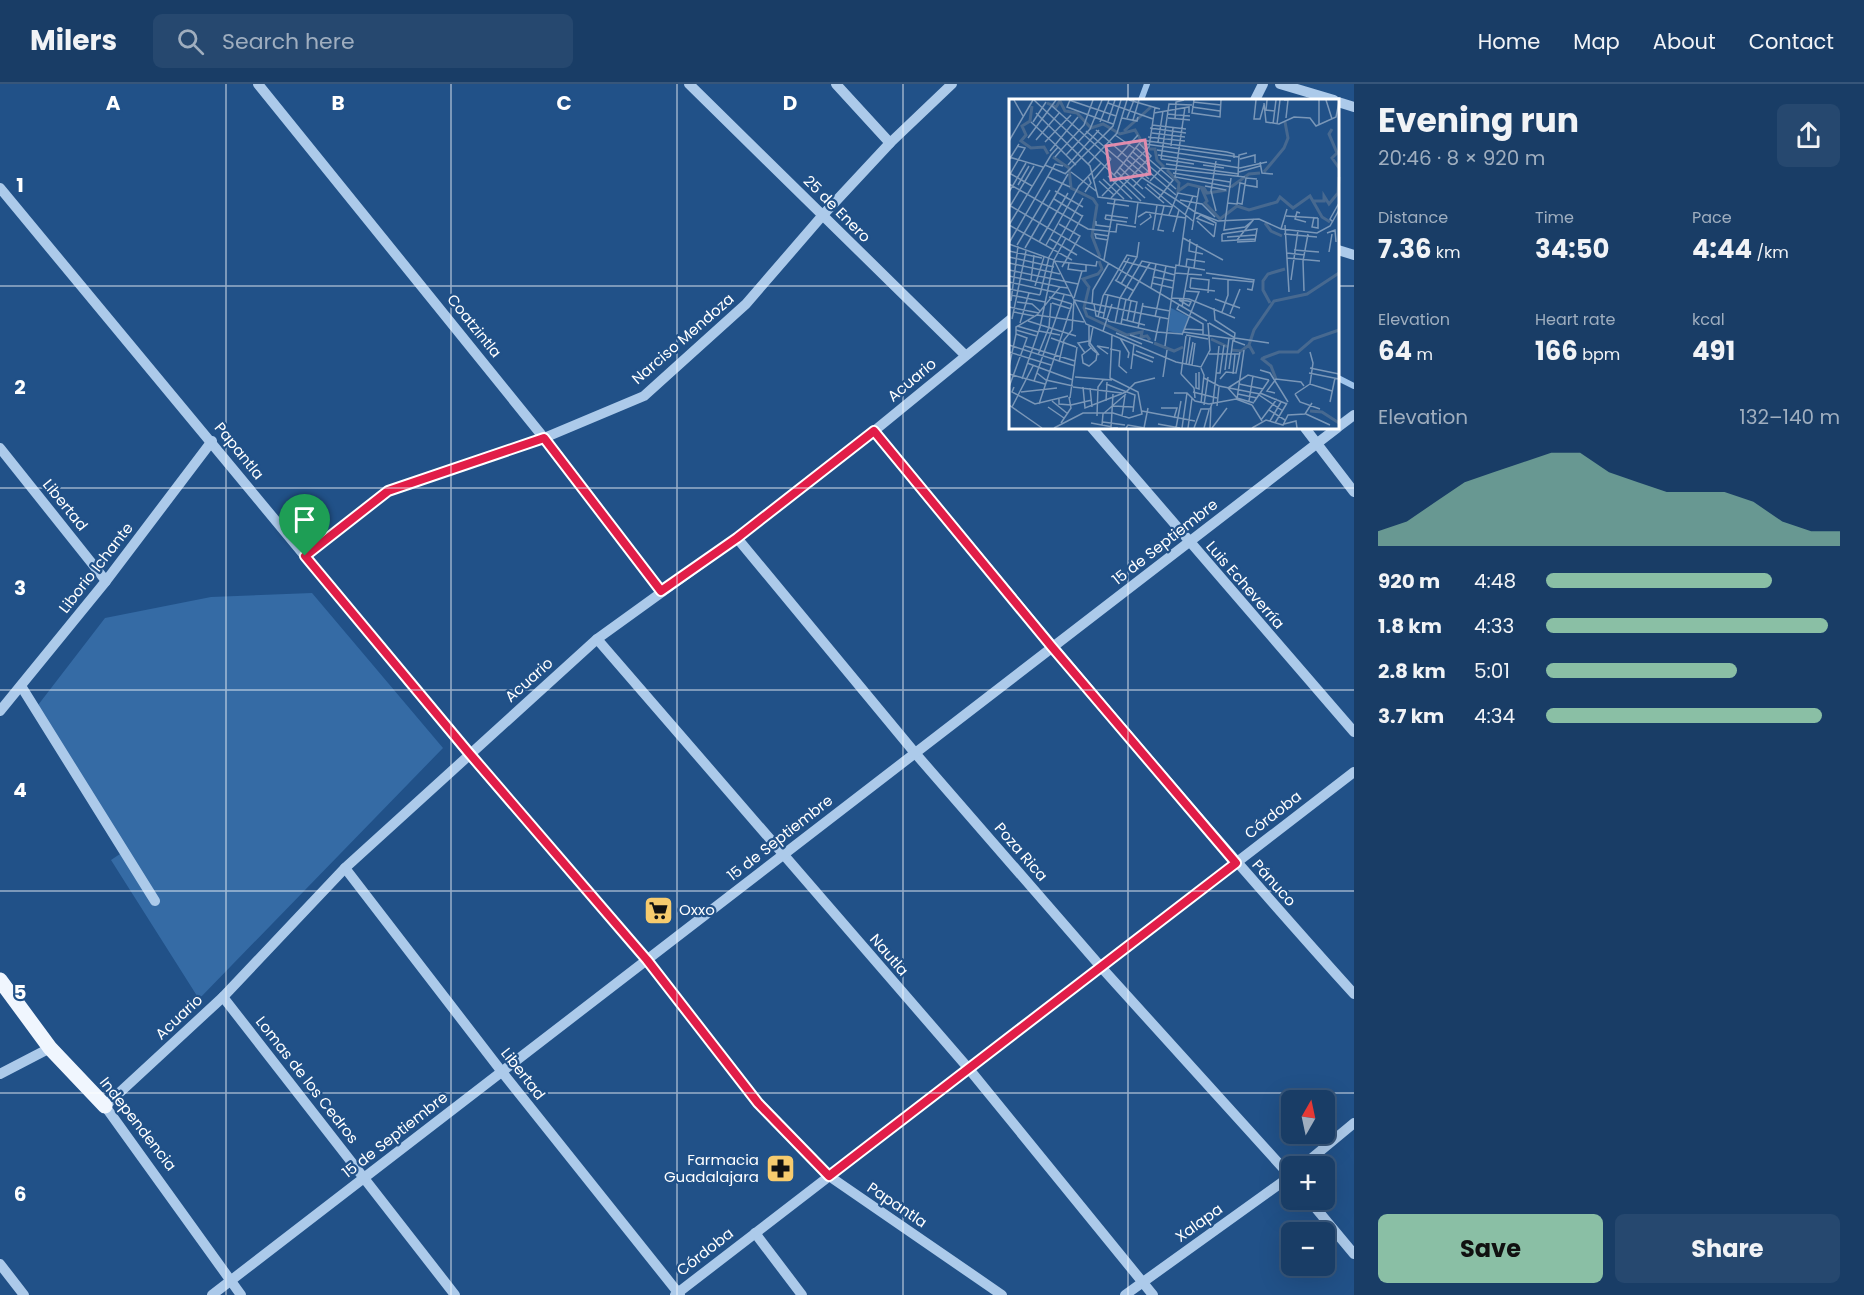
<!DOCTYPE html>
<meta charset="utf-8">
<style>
body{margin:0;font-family:Poppins,sans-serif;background:#26486f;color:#f1f3f6;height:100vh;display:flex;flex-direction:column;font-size:22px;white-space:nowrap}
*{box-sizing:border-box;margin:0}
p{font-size:20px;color:#9faebf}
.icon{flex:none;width:33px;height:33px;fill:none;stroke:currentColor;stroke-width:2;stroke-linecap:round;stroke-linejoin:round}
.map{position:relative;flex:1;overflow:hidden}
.details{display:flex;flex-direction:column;background:#193d66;width:510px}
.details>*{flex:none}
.needle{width:39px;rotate:9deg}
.controls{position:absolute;left:1281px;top:1006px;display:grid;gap:12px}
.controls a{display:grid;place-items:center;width:54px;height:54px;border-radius:9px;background:#193d66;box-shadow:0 6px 24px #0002,0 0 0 2px #37567a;font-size:30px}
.pin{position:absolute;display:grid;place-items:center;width:51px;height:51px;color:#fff;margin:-62px -26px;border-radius:50% 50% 50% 0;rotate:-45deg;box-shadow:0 0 6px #0007}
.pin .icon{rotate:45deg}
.round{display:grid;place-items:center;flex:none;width:63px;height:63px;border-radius:9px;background:#26486f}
.summary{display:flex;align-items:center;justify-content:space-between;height:102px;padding:0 24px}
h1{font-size:33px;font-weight:700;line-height:45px}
.metrics{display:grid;grid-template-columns:repeat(3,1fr);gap:9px;height:102px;padding:6px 24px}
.metrics div{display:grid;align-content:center}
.metrics b{font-size:26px;font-weight:700}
.metrics small{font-size:16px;font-weight:400}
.metrics p{font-size:16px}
.chart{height:168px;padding:12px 24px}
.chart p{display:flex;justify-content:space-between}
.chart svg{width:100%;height:108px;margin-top:6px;fill:#8abfa5;opacity:.7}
.action{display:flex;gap:12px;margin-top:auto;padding:12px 24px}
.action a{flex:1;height:69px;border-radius:9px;background:#8abfa5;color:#111;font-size:24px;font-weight:700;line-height:69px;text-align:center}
.action a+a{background:#26486f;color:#f1f3f6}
ul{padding:0 24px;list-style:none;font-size:20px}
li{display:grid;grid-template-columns:96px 72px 1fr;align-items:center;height:45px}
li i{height:15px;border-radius:8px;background:#8abfa5}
header{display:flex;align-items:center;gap:36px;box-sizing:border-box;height:84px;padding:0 30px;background:#193d66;border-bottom:2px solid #37567a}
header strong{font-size:28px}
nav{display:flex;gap:33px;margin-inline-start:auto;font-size:21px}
.search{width:420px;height:54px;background:#26486f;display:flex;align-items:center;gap:15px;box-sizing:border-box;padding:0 21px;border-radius:9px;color:#9faebf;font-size:22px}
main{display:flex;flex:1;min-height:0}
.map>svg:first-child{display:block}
.green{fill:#356ba5}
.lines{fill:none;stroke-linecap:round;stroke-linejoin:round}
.stream{stroke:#a0c5eb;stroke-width:6}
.minor{stroke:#accaea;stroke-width:10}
.major{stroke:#f0f6fe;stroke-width:15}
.route-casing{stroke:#fff;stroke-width:12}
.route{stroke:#e11d48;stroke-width:8}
.grid{fill:none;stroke:#fff;stroke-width:1.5;stroke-opacity:0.55}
.labels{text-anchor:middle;stroke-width:4.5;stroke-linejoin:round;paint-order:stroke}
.street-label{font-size:15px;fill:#fff;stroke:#215188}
.poi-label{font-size:15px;fill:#fff;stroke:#215188;text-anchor:start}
.inset-river{fill:none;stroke:#476990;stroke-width:3}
.inset-road{fill:none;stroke:#7a97b8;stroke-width:1.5}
.view{fill:#e08cad;fill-opacity:0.15;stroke:#e08cad;stroke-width:3}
.inset-edge{fill:none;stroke:#fff;stroke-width:3}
.grid-label{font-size:20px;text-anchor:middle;font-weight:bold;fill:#fff;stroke:#215188;stroke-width:4.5;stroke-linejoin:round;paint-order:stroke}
</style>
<header>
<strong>Milers</strong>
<div class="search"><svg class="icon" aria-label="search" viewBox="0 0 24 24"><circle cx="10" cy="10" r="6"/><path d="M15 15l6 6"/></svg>Search here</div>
<nav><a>Home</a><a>Map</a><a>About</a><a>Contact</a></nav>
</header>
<main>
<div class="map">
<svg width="1354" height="1211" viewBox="0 0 1354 1211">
<rect width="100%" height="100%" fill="#215188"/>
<polygon class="green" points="312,509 443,664 199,915 111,776 126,766 35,625 105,534 211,513"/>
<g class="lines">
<g class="stream">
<polyline points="1141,16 1147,0"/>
<polyline points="1338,294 1354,302"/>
</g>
<g class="minor">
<polyline points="258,0 544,354 661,507"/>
<polyline points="689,0 965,271"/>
<polyline points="836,0 890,59"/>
<polyline points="1280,0 1334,16"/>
<polyline points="1255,16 1263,0"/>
<polyline points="1338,18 1354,23"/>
<polyline points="0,104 469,670 647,876 758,1019 829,1092 1002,1211"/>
<polyline points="1338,166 1354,171"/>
<polyline points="1338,343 1354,331"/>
<polyline points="1092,344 1354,648"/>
<polyline points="1305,344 1354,408"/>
<path d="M874,347C1031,537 1189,727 1354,910"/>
<polyline points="0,364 106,497"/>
<polyline points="737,454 915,669 1101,883 1292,1094"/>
<polyline points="305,472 388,407 544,354 644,312 746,220 822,132 890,59 952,0"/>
<polyline points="597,555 969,985 1153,1211"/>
<polyline points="21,602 155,817"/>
<polyline points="0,627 106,497 212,357"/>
<polyline points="345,784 502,988 680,1211"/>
<polyline points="223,913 455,1211"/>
<polyline points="0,990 50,964"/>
<polyline points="1301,1083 1354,1039"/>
<polyline points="1309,1116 1354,1170"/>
<polyline points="755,1149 802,1211"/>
<polyline points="0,1180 24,1211"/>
<polyline points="212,1211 1337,344"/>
<polyline points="241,1211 105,1022 223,913 345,784 597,555 737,454 874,347 1011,235"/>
<polyline points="675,1211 1354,688"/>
<polyline points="1125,1211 1292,1091"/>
</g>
<polyline class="major" points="0,896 50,964 105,1022"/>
</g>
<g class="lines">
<defs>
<polygon id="route" points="874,347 1052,563 1236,779 829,1092 758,1019 647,876 469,669 305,472 388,407 544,354 661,507 737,454"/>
</defs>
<use href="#route" class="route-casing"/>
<use href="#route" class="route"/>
</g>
<path class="grid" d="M226,0V1211M451,0V1211M677,0V1211M903,0V1211M1128,0V16M0,202H1011M1338,202H1354M1128,344V1211M0,404H1354M0,606H1354M0,807H1354M0,1009H1354"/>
<defs>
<symbol id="supermarket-square" viewBox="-11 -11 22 22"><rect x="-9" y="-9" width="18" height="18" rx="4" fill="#f6cb6e" stroke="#215188"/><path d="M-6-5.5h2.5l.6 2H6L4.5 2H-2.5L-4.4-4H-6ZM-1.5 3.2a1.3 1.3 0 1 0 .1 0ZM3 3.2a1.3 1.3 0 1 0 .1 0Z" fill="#111"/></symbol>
<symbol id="pharmacy-square" viewBox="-11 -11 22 22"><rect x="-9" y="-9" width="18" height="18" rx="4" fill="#f6cb6e" stroke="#215188"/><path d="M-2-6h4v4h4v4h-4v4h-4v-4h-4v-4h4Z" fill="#111"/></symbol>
</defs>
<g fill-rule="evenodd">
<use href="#supermarket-square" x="642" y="810" width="33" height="33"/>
<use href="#pharmacy-square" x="764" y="1068" width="33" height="33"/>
</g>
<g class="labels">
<g class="street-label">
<text transform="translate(837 125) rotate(45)" y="5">25 de Enero</text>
<text transform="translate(474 242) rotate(51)" y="5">Coatzintla</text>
<text transform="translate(683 255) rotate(-41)" y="5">Narciso Mendoza</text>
<text transform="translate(912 296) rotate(-40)" y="5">Acuario</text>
<text transform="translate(239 367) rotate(51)" y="5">Papantla</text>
<text transform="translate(65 421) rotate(51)" y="5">Libertad</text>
<text transform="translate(1165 458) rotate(-38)" y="5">15 de Septiembre</text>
<text transform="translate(96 484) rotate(-52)" y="5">Liborio Ichante</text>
<text transform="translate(1245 501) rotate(49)" y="5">Luis Echeverría</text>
<text transform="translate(529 596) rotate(-42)" y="5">Acuario</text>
<text transform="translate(1273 731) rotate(-38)" y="5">Córdoba</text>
<text transform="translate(780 754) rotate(-38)" y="5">15 de Septiembre</text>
<text transform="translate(1021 768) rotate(49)" y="5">Poza Rica</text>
<text transform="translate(1274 799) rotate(48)" y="5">Pánuco</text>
<text transform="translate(889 871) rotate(49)" y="5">Nautla</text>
<text transform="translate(179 933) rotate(-43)" y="5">Acuario</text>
<text transform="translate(523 990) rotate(52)" y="5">Libertad</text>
<text transform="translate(307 996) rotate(52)" y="5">Lomas de los Cedros</text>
<text transform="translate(138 1040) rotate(52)" y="5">Independencia</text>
<text transform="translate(395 1051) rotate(-38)" y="5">15 de Septiembre</text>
<text transform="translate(897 1121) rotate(34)" y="5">Papantla</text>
<text transform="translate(1199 1139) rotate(-36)" y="5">Xalapa</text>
<text transform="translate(705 1168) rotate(-38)" y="5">Córdoba</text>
</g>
<g class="poi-label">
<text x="679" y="831">Oxxo</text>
<text x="759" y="1081" text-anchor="end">Farmacia<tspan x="759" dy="17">Guadalajara</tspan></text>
</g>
</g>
<g transform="translate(1009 15)">
<rect width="330" height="330" fill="#215188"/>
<path d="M162,209L180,218L173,235L159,232Z" fill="#356ba5"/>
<path class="inset-river" d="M38,4L47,8L51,2L56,12L68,14L82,29L94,25L111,35L126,31L136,48M23,7L21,22L13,27L17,36L12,42L22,49L35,48L39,55M323,30L320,35L328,54L323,59L330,69M115,32L142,8M140,50H146L148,61L155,68M44,58L60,69L62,89L84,100L88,106L83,137L91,158M158,71L170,84L169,92L179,85L195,89L198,94L218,91M255,73L275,49L279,39L276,23M192,88L198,102L196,104L211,120L228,107L240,111L268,103L271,98L284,109L301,97L313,118L321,123M222,88L240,75L251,74M304,102H315V97L320,105L329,94L330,78M256,124L262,132L273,137M90,162L93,170L89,175L74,180L80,188L75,209L78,217L118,236L133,233L132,238L138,237L141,241M261,204L254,191V182L259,175L276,170M202,240L219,248M145,244L165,252L174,248M240,246L245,231L265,202L298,195L330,174M222,251L232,252L240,246L245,255M252,259L262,267L267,280M254,259L270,253H289L304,240L330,231M301,312L313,313L330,324"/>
<path class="inset-road" d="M5,1L14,17M25,1L105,76M60,1L107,17M61,1L58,8L104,25M120,1L151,10M185,1L183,14L211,18L212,1M247,1L245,20H251L255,6M258,1L257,11L266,12M275,1H279L277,19M310,1V26M317,1L323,20M184,3L212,6M99,4L144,20M255,4L257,23L270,25L285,18L301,19L307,27L327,18L330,3M43,7L102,60M176,8L166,78L222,88M183,8L211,12M27,14L81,67L89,98L164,108M145,14L180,8V14M158,15L181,17M113,19L128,22L129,18M118,19L125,1M159,19L181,21M166,20L167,3L175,1M124,21L130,1M99,22L106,1M22,23L49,48M24,23L37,3M91,23L100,1M264,25L267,1M268,25L271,1M143,26L177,30M141,29L177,34M87,31L118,58M77,32L126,74L186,113L209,122L250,120L272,130L308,134L321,127L330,111M143,34L176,38M106,36L126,50M139,38L176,42M19,39L47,1M27,41L51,13M132,41L218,53L225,55V59M0,42L24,1M36,43L62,16M149,43L154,12M136,45L230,58M162,47L164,29M127,49L164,81L149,100M148,51L222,62M41,52L69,18M124,53L167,90M57,56L81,30L93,1M120,56L167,96M149,56L231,69M0,58L34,68M46,58L52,51L67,66M108,59L129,36M117,60L140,80M152,60L160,5L183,6M152,60L185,65M231,60L246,56V64M0,61L10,45M251,63L253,74L264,75M79,65L108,34L118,1M157,65L230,75M36,66L57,75M59,66L90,31M194,66L215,69M110,68L134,90M231,69L258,63M107,72L136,99M62,73L87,92M230,73L251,67M164,74L221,83M2,75L23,87M56,75L104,27L112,1M0,77L16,49L8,47M99,77L123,100M229,77L230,56L238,54M39,78L61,88M222,79L215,131L236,128L242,123M85,80L102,60M94,80L115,100M90,82L105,96M141,82L153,69L236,78M0,85L79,130L107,133L108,125L127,128M138,85L164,107M9,86L20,67M236,86L248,88V81M196,87L217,91M124,88L140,71M136,88L155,104M46,92L74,108M0,93L17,64M76,93L82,84L79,77M93,97L140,48L146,8M102,99L142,57L131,45M45,100L73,117M171,101L193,105L206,118M132,102L105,76L133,41M98,104L120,107M218,104L228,105L231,84L236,85M228,104L233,105L237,79L248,80M0,106L198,222M164,106L184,122M0,109L25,67M207,112L202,92L207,62M291,114L288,113L286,120L297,123M160,116L169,94L189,98M176,116L184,97M277,117L309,119M129,118L137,113L177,119M305,118L303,128L309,129V119M187,119L205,126M188,119L192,116L207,124L205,138M96,120L97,116L119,119M96,120L118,123M87,122V126L102,128M188,122L205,138M324,123L321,120L330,104M50,125L71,137L53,168M126,125L129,103M0,126L63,161M0,126L42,56L49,48L52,51L75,26L84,1M131,126L142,118L140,113M276,126L280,193M272,130L278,110M144,131L148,106M183,131L190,89M155,132L149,131L155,107M164,133L170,111M318,134L326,131L327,143M213,135L248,130L246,142L228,143M213,135V142L246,140M275,135L308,138M218,138L247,136M174,139L214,161M41,140L68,156M181,140L180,152L194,155M60,141L74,116M99,141L87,139L86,135L100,137M228,141L245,120M30,143L59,94M0,144L46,65L54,67M0,145L45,161L77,225L167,263L192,268L201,251L199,224M8,146L41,91M37,146L70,87L92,64M16,149L59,75M285,151L310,153M0,152L33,159M320,153L323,135M278,154L296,156M0,158L45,168M278,159L311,162M95,161L106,100M45,162L87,167L88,162M114,162L166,176M0,164L51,175M60,164L59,170L73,172H77V166M170,167L177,116M177,168L178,160L196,163M185,169L188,145M0,171L69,185M166,174L193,176M197,174L245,181L243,191L238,190M0,177L51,188M145,178L165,182M203,179L245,183M22,181L25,156M106,181L125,192M282,181L289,131M107,182L120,159M0,183L63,197M143,184L164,189M112,185L128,158L130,143M26,187L35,158M142,189L147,165M181,189L182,179L200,181L199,194M181,189L206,192M0,190L31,196M295,192L294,162L299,135M95,195L128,203L124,223M2,196L36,203M31,196L40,158L74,99M40,198L63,205M65,199L73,172M163,199L180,200L226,219M206,200L231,209M119,201L141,164M170,201L179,202L182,203L180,207ZM2,202L9,147M8,203L23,205L31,212M43,204L62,210M83,205L84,191L100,164M85,205L87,217L100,221M170,206L168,210L194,225V235M133,207L161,212M0,208L30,214M173,208L180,169M76,209L95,214M205,209L206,221L226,234L225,242L236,246M5,213L25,217M213,213L219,196V180M221,215L231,190M28,216L75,223M89,218L94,197L118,156L128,158M146,218L157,167M3,220L17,152M94,220L99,196M112,220L136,226M19,222L67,237M99,222L148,233M118,222L122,202M11,224L20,194M106,224L111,199L133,162L167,169M200,224L226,239L260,244M112,225L117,200M8,227L29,233M80,227V246L84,251L90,256L81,244L84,228M129,229L134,204M175,230L194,231M7,231L28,237M30,232L51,236M94,232L103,205M148,233L173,235M174,233L225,240M107,234L133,245M121,236L144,244M173,236L190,193L177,192M177,236L199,240M42,239L67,248M111,239L120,254L119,259M146,242L151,218M0,246L66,267M16,247L66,262M156,247L167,166L196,171M82,249L73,256L74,264L80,267L87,261L88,255M101,250L111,252L110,267L118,274M127,252L145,259M0,253L42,266M301,253L304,264L301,285M76,254L69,244L80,242M99,255L88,247L100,249M124,255L144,263M200,255H230M29,256L40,228L42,204M50,263L55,241L63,231L65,201L160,220M18,264L64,281M180,265L184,243M177,266L181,238M183,266L186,244M0,268L7,235M301,269L330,275M122,270L125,245M220,270L224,241M216,271L220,239M251,271L261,274L279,303M28,274L37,281L64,287M187,274V289L190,290V273M207,274H211L215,246M300,274L330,280M0,275L36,285M172,275L177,237M172,275L185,289L186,299M224,275L226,255M66,278L103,281M154,278L158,251M195,279L210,287L251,295M13,280L31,228L45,161L57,139M211,280L217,273L227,274L231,253M25,282L55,196M97,285L126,296L124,313M230,285L254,290M0,288L18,239L7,235V228L28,216L51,188L59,189M5,288L3,293L26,305L59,297M64,288L113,294M74,288L76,309L117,293L126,284L146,279M81,289L83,308M219,289L239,276L260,281M219,289L228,299L245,304M12,293L48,289M184,293L208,299M165,294H178L186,302L200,305M251,294L278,305M266,294L258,292L267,280L292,283L295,287M229,295L248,299M286,295L301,285L323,292M286,295L291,303L311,310M250,296L274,312M50,299V305L62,306M61,299L68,248M228,300L235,251M43,302L59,315M97,302L98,283M240,302L244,277M245,303L260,281M321,303L326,279M192,304L195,276L192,269M204,304L210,247M30,305L63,205M200,305L227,300L243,306M0,306L33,329M62,306L83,301M195,306L199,278M243,306L253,322M104,307L124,308M208,307L210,288M3,308L24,267M39,308L55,319M152,309H168L165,319M260,311L276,321M133,312L186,322M297,315L321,326M88,317L89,288L94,281M113,317L116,296M252,321L268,300M261,322L272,303M94,323L116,326M52,324L62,309L60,298M82,324L109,329M266,324L278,304M149,325L171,329M275,325L287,322L288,329M93,326L94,315L117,295M45,329L74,314H104L120,319L133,315L129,293L101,279L103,236M102,329L104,295M117,329L119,326L136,329M135,329L139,309M167,329L172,302M173,329L178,294M179,329L183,299M185,329L192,310H201L203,305M195,329L200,311M201,329L202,308M203,329L218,309M243,329L257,321L274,326L279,316L296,315L303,304"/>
<path class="view" d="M136,41L141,75L102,81L97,47Z"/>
<rect width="330" height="330" class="inset-edge"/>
</g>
<g class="grid-label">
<text x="113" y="26">A</text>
<text x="338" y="26">B</text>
<text x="564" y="26">C</text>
<text x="790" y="26">D</text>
<text x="20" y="108">1</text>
<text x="20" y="310">2</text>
<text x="20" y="511">3</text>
<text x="20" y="713">4</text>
<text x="20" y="915">5</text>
<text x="20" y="1117">6</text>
</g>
</svg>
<div class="controls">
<a><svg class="needle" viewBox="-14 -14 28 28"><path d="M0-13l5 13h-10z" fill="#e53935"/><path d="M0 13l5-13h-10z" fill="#9faebf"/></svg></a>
<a>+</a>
<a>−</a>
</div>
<div class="pin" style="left:305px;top:472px;background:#1e9e55"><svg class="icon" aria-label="arrive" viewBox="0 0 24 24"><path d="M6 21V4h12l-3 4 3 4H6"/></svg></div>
</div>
<section class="details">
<div class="summary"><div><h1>Evening run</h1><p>20:46 · 8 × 920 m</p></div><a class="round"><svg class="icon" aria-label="share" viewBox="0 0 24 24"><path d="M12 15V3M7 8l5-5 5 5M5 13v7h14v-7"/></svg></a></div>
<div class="metrics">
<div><p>Distance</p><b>7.36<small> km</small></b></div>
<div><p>Time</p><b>34:50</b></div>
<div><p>Pace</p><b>4:44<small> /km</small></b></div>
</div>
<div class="metrics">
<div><p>Elevation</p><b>64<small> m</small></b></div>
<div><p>Heart rate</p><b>166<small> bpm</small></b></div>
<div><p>kcal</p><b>491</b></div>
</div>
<div class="chart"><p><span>Elevation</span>132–140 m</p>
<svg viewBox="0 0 160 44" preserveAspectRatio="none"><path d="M0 44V38L10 34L20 26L30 18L40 14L50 10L60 6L70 6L80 14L90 18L100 22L110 22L120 22L130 26L140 34L150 38L160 38V44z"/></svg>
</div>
<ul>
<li><b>920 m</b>4:48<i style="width:77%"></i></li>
<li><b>1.8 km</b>4:33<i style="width:96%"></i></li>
<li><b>2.8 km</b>5:01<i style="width:65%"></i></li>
<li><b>3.7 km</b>4:34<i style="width:94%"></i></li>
</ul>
<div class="action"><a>Save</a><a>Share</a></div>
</section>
</main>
